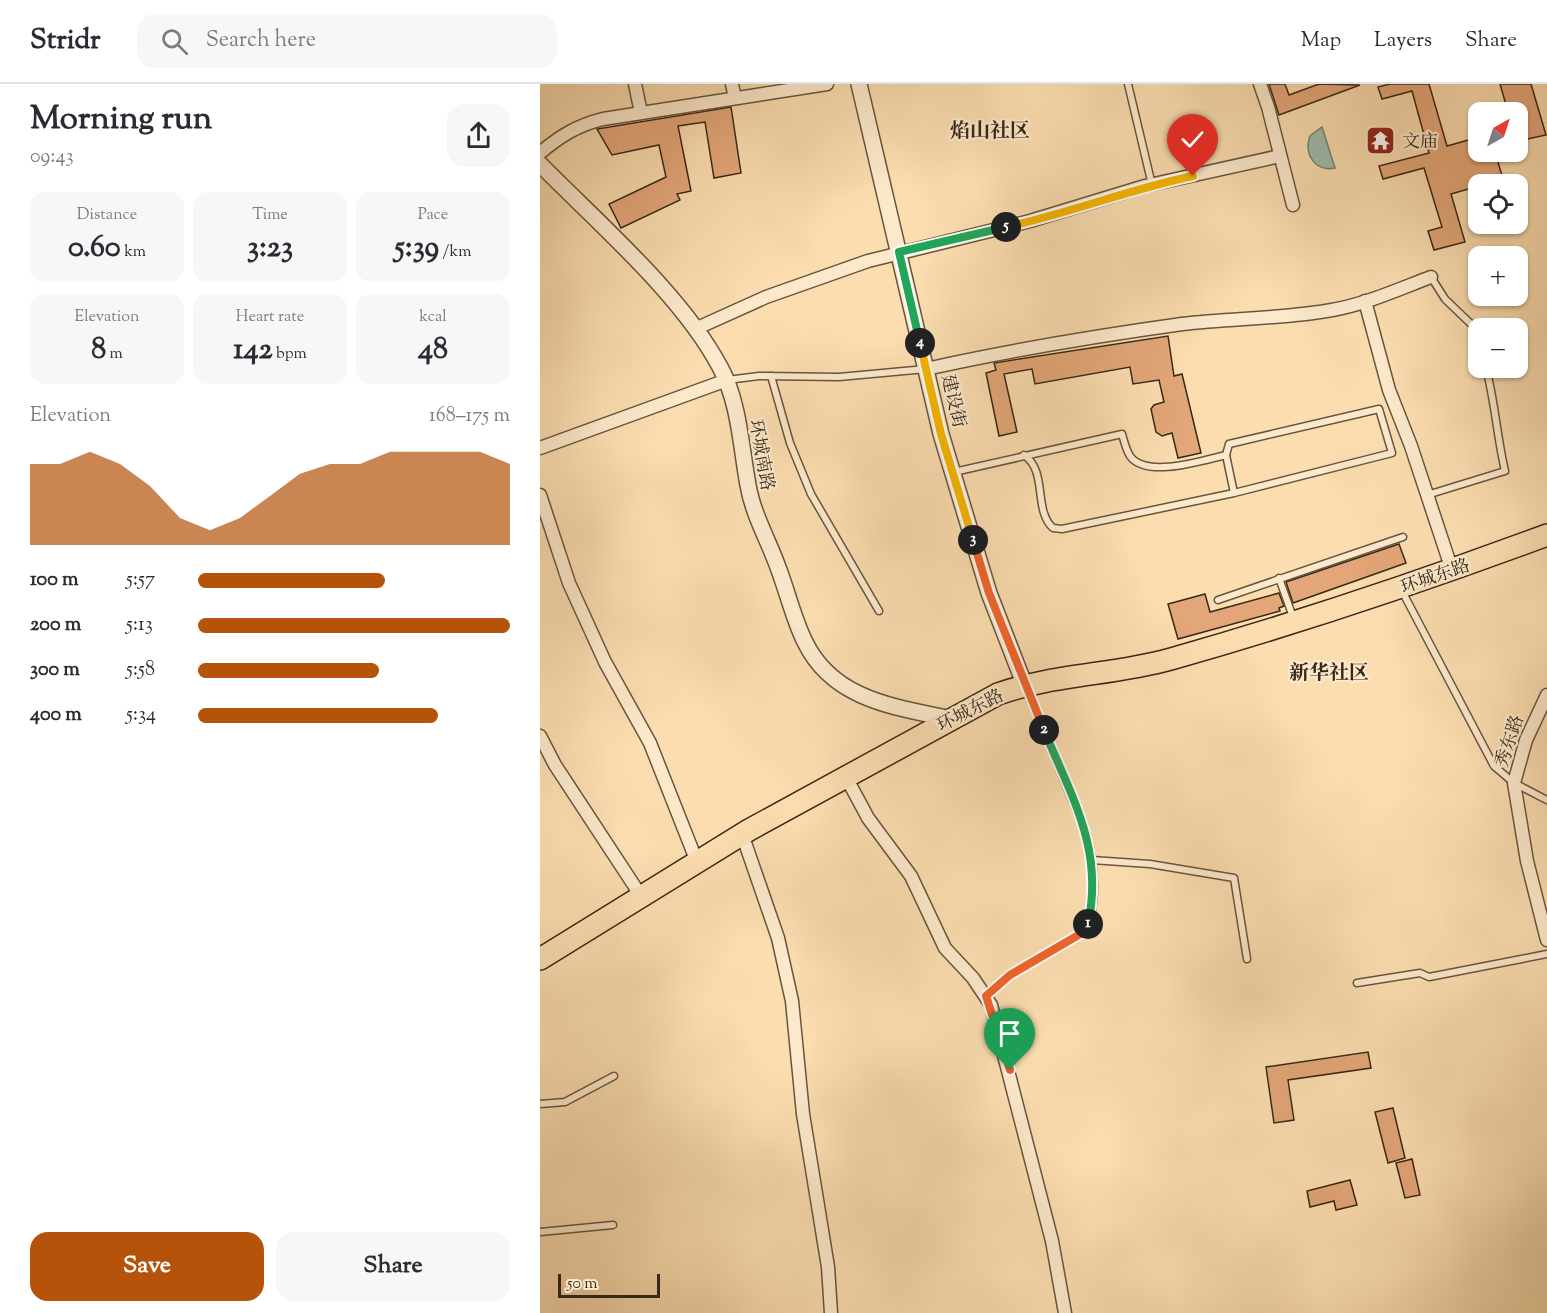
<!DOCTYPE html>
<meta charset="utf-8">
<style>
body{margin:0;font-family:"Sorts Mill Goudy","Noto Serif SC",serif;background:#f7f7f7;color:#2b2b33;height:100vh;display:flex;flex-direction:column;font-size:22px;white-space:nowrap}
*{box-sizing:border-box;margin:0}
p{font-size:20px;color:#7c7c81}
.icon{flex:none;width:33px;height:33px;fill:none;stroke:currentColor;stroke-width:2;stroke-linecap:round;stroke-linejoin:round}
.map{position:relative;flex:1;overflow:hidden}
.drawer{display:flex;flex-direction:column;background:#fff;width:540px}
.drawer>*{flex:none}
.needle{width:39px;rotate:39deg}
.fabs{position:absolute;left:928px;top:18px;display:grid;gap:12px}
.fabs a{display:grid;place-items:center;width:60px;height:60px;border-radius:12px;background:#fff;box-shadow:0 2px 4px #0004;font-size:30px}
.scale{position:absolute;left:18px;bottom:15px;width:102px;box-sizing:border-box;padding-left:6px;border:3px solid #372817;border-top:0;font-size:16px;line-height:21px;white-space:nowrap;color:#372817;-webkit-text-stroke:4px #fce9cc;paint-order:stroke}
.pin{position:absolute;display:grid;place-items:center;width:51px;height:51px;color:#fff;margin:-62px -26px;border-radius:50% 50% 50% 0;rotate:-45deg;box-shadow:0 0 6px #0007}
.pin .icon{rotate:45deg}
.km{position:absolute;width:30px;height:30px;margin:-15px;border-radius:50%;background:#222;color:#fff;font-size:16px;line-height:30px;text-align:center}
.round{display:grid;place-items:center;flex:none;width:63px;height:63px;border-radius:18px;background:#f7f7f7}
.head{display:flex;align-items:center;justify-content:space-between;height:102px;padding:0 30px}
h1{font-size:33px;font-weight:700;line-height:45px}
.stats{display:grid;grid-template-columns:repeat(3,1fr);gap:9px;height:102px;padding:6px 30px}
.stats div{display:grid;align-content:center;border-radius:15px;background:#f7f7f7;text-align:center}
.stats b{font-size:30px;font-weight:700}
.stats small{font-size:16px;font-weight:400}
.stats p{font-size:16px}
.chart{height:168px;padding:12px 30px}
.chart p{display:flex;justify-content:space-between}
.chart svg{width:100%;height:108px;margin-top:6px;fill:#b45309;opacity:.7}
.primary-button{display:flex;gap:12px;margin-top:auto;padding:12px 30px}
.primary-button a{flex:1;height:69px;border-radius:18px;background:#b45309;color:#fff;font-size:24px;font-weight:700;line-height:69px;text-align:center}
.primary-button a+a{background:#f7f7f7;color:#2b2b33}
ul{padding:0 30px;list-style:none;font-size:20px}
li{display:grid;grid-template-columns:96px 72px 1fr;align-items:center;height:45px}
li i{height:15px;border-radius:8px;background:#b45309}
header{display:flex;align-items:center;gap:36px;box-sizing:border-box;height:84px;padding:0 30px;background:#fff;border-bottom:2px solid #e1e1e2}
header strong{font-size:28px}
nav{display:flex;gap:33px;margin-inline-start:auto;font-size:21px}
.search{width:420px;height:54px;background:#f7f7f7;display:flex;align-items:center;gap:15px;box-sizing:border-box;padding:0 21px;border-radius:18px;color:#7c7c81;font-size:22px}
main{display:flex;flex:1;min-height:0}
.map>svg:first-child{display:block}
.water{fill:#9fbbaf;stroke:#758072;stroke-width:1.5}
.building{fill:#e3a678;stroke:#372817;stroke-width:1.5}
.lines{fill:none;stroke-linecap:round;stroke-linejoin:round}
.service-casing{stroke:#68553d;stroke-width:9}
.minor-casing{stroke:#68553d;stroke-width:15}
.tertiary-casing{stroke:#68553d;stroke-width:18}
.trunk-casing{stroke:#372817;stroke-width:24}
.service{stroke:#fce9cc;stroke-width:6}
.minor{stroke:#fce9cc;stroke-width:12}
.tertiary{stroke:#fce9cc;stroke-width:15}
.trunk{stroke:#fbddb0;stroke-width:21}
.split-1-casing{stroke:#fff;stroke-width:12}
.split-2-casing{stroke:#fff;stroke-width:12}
.split-3-casing{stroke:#fff;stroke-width:12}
.split-4-casing{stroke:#fff;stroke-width:12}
.split-5-casing{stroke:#fff;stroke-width:12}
.split-6-casing{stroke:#fff;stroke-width:12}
.split-1{stroke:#f0652b;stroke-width:8}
.split-2{stroke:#22a559;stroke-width:8}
.split-3{stroke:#f0652b;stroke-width:8}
.split-4{stroke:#f5b400;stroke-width:8}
.split-5{stroke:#22a559;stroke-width:8}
.split-6{stroke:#f5b400;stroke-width:8}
.labels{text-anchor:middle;stroke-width:4.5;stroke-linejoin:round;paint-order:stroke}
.poi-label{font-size:18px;fill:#372817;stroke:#fce9cc;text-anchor:start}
.street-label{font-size:18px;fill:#372817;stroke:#fce9cc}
.neighbourhood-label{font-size:20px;font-weight:bold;fill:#372817;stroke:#fce9cc}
</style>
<header>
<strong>Stridr</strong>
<div class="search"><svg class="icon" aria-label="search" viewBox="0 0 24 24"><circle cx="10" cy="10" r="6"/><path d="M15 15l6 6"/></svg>Search here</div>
<nav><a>Map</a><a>Layers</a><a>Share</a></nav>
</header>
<main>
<section class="drawer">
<div class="head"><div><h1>Morning run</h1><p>09:43</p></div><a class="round"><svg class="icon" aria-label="share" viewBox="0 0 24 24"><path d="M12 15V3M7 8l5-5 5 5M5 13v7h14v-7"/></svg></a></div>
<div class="stats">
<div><p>Distance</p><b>0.60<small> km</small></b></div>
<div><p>Time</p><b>3:23</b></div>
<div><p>Pace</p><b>5:39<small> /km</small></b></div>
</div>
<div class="stats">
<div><p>Elevation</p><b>8<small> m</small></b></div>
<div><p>Heart rate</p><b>142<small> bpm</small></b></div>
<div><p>kcal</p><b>48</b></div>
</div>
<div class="chart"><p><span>Elevation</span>168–175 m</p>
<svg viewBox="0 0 160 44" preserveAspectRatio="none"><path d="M0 44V11L10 11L20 6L30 11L40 20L50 33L60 38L70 33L80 24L90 15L100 11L110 11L120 6L130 6L140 6L150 6L160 11V44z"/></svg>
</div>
<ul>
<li><b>100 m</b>5:57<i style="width:60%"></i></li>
<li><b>200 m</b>5:13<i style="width:100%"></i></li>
<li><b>300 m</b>5:58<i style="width:58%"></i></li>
<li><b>400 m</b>5:34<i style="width:77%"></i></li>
</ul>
<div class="primary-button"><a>Save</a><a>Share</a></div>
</section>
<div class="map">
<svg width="1007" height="1229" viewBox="0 0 1007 1229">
<rect width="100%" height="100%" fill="#fbddb0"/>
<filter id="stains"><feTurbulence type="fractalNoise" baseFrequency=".00333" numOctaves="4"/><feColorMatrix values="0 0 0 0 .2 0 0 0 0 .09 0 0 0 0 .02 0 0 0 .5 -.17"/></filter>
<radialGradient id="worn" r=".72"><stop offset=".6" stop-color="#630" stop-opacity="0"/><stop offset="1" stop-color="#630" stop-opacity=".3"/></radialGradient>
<path class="water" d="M782,43L795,84C776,88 763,71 770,52Z"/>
<g class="building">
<polygon points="729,0 745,0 749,11 779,0 820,1 739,31"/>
<polygon points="850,0 889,0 907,62 939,53 939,68 955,68 963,95 911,110 925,158 894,166 888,147 902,143 884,84 843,95 839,82 889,69 872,7 842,15 838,3"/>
<polygon points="960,0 991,0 1006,51 978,57 978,28 968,28"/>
<polygon points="191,23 201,89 174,94 165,38 138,42 151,107 137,110 140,116 81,144 69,120 126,93 119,61 72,71 57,45"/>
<polygon points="628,252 634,292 642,290 661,369 638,374 632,349 622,352 616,348 611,325 614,321 624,318 619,296 593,300 590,283 495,300 492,285 464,290 477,348 459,352 446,289 456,286 454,279"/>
<polygon points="859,460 866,479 753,519 746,498"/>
<polygon points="739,509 744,522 739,524 740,527 638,555 628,520 665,510 670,528"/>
<polygon points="828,968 831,984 748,996 754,1036 734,1039 726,983"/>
<polygon points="853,1024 865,1074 848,1079 835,1028"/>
<polygon points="872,1075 880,1111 865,1114 856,1079"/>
<polygon points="810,1096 817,1121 796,1126 794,1117 770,1123 767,1107"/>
</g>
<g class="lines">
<defs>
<g id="service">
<polyline points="588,0 612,101"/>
<polyline points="891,193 905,215 931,240 939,254"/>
<polyline points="231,292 250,359 271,410 339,527"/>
<polyline points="187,296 219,292 299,293 386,285"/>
<path d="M484,371C508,387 493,426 513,444L522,445L694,409L686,371L689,360L839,325L852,369L694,409"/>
<path d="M414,388L582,350C584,357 586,366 590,372C606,395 664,376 686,371"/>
<path d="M887,411L965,387C957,353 955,318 946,284"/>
<polyline points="739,494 754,536"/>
<polyline points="862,507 954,682 974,699 1007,716"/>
<polyline points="678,516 863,453"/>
<polyline points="552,776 610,780 694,794 707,875"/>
<polyline points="817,899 880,889 889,893 1007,870"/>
<path d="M446,912L470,891L542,849C560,828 554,777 547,752L486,605"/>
<polyline points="0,1020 25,1018 74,992"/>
<polyline points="0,1148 73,1141"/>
</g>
<g id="minor">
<polyline points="95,0 101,29"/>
<polyline points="192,0 195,14"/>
<polyline points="720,0 728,23 753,121"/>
<path d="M0,69C20,52 38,41 63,35L287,0"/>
<polyline points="825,217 849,306 871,362 912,486"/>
<polyline points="155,245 226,213 328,177 490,137 605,102 740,72"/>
<path d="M386,285C471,266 556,252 642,240C691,234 743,235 792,226C826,220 859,205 891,193"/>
<polyline points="0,364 187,296"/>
<polyline points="0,411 29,499 65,578 110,659 157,778"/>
<polyline points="1007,611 986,656 974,699 987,777 1007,856"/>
<polyline points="0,652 15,681 101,812"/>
<polyline points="306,693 328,734 371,792 405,864 433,894 451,921 512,1157 525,1229"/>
<polyline points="202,750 238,854 252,917 263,1030 288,1183 291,1229"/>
</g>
<g id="tertiary">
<polyline points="319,0 401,350 449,509 485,602"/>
<path d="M0,80C57,138 142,211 180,283C199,317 201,363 208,401C213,431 229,457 239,486C248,510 254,536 265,558C293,616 355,623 411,635"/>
</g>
<path id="trunk" d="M0,875L209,746L458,610C514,590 575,591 631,575C758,539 883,497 1007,451"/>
</defs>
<use href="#service" class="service-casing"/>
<use href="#minor" class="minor-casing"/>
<use href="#tertiary" class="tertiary-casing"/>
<use href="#trunk" class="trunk-casing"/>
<use href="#service" class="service"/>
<use href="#minor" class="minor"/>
<use href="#tertiary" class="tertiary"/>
<use href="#trunk" class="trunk"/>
</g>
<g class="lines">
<defs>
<polyline id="split-1" points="470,986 446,912 470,891 542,849 548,840"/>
<path id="split-2" d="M504,646C532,714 564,765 548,840"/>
<polyline id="split-3" points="433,456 449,509 504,646"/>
<polyline id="split-4" points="380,259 401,350 433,456"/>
<polyline id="split-5" points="380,259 359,168 466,143"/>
<path id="split-6" d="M466,143C530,129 590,105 653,92"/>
</defs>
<use href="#split-1" class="split-1-casing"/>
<use href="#split-2" class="split-2-casing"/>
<use href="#split-3" class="split-3-casing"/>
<use href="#split-4" class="split-4-casing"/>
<use href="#split-5" class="split-5-casing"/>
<use href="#split-6" class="split-6-casing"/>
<use href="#split-1" class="split-1"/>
<use href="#split-2" class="split-2"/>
<use href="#split-3" class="split-3"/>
<use href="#split-4" class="split-4"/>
<use href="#split-5" class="split-5"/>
<use href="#split-6" class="split-6"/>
</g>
<defs>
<symbol id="temple-square" viewBox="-11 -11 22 22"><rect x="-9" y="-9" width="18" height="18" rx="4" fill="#8f2418" stroke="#fce9cc"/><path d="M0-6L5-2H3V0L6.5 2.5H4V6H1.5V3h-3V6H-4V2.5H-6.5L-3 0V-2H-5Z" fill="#fff"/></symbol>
</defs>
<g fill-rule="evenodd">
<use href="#temple-square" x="824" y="40" width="33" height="33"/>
</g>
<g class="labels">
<g class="poi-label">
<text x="862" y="63">文庙</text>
</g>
<g class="street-label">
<text transform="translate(414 317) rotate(77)" y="6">建设街</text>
<text transform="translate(222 371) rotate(80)" y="6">环城南路</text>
<text transform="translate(895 492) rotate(-19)" y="6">环城东路</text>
<text transform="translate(430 626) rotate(-27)" y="6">环城东路</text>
<text transform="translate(969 657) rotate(-71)" y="6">秀东路</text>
</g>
<g class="neighbourhood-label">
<text x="450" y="53">焰山社区</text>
<text x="789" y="595">新华社区</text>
</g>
</g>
<rect width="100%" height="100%" filter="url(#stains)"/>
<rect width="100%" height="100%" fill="url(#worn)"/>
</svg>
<div class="fabs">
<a><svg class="needle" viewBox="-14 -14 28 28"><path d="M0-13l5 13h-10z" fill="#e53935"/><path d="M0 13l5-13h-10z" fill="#7c7c81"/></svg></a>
<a><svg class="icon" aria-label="locate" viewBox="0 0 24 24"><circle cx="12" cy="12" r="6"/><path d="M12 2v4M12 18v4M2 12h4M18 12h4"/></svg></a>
<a>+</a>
<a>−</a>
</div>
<div class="scale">50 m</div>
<div class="pin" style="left:470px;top:986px;background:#1e9e55"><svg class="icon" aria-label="arrive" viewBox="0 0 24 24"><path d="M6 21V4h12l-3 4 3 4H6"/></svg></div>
<div class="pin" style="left:653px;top:92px;background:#d93025"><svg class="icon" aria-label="check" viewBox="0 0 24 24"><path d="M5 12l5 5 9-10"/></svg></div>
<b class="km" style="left:548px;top:840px">1</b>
<b class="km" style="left:504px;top:646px">2</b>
<b class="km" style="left:433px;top:456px">3</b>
<b class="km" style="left:380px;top:259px">4</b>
<b class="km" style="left:466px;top:143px">5</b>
</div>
</main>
